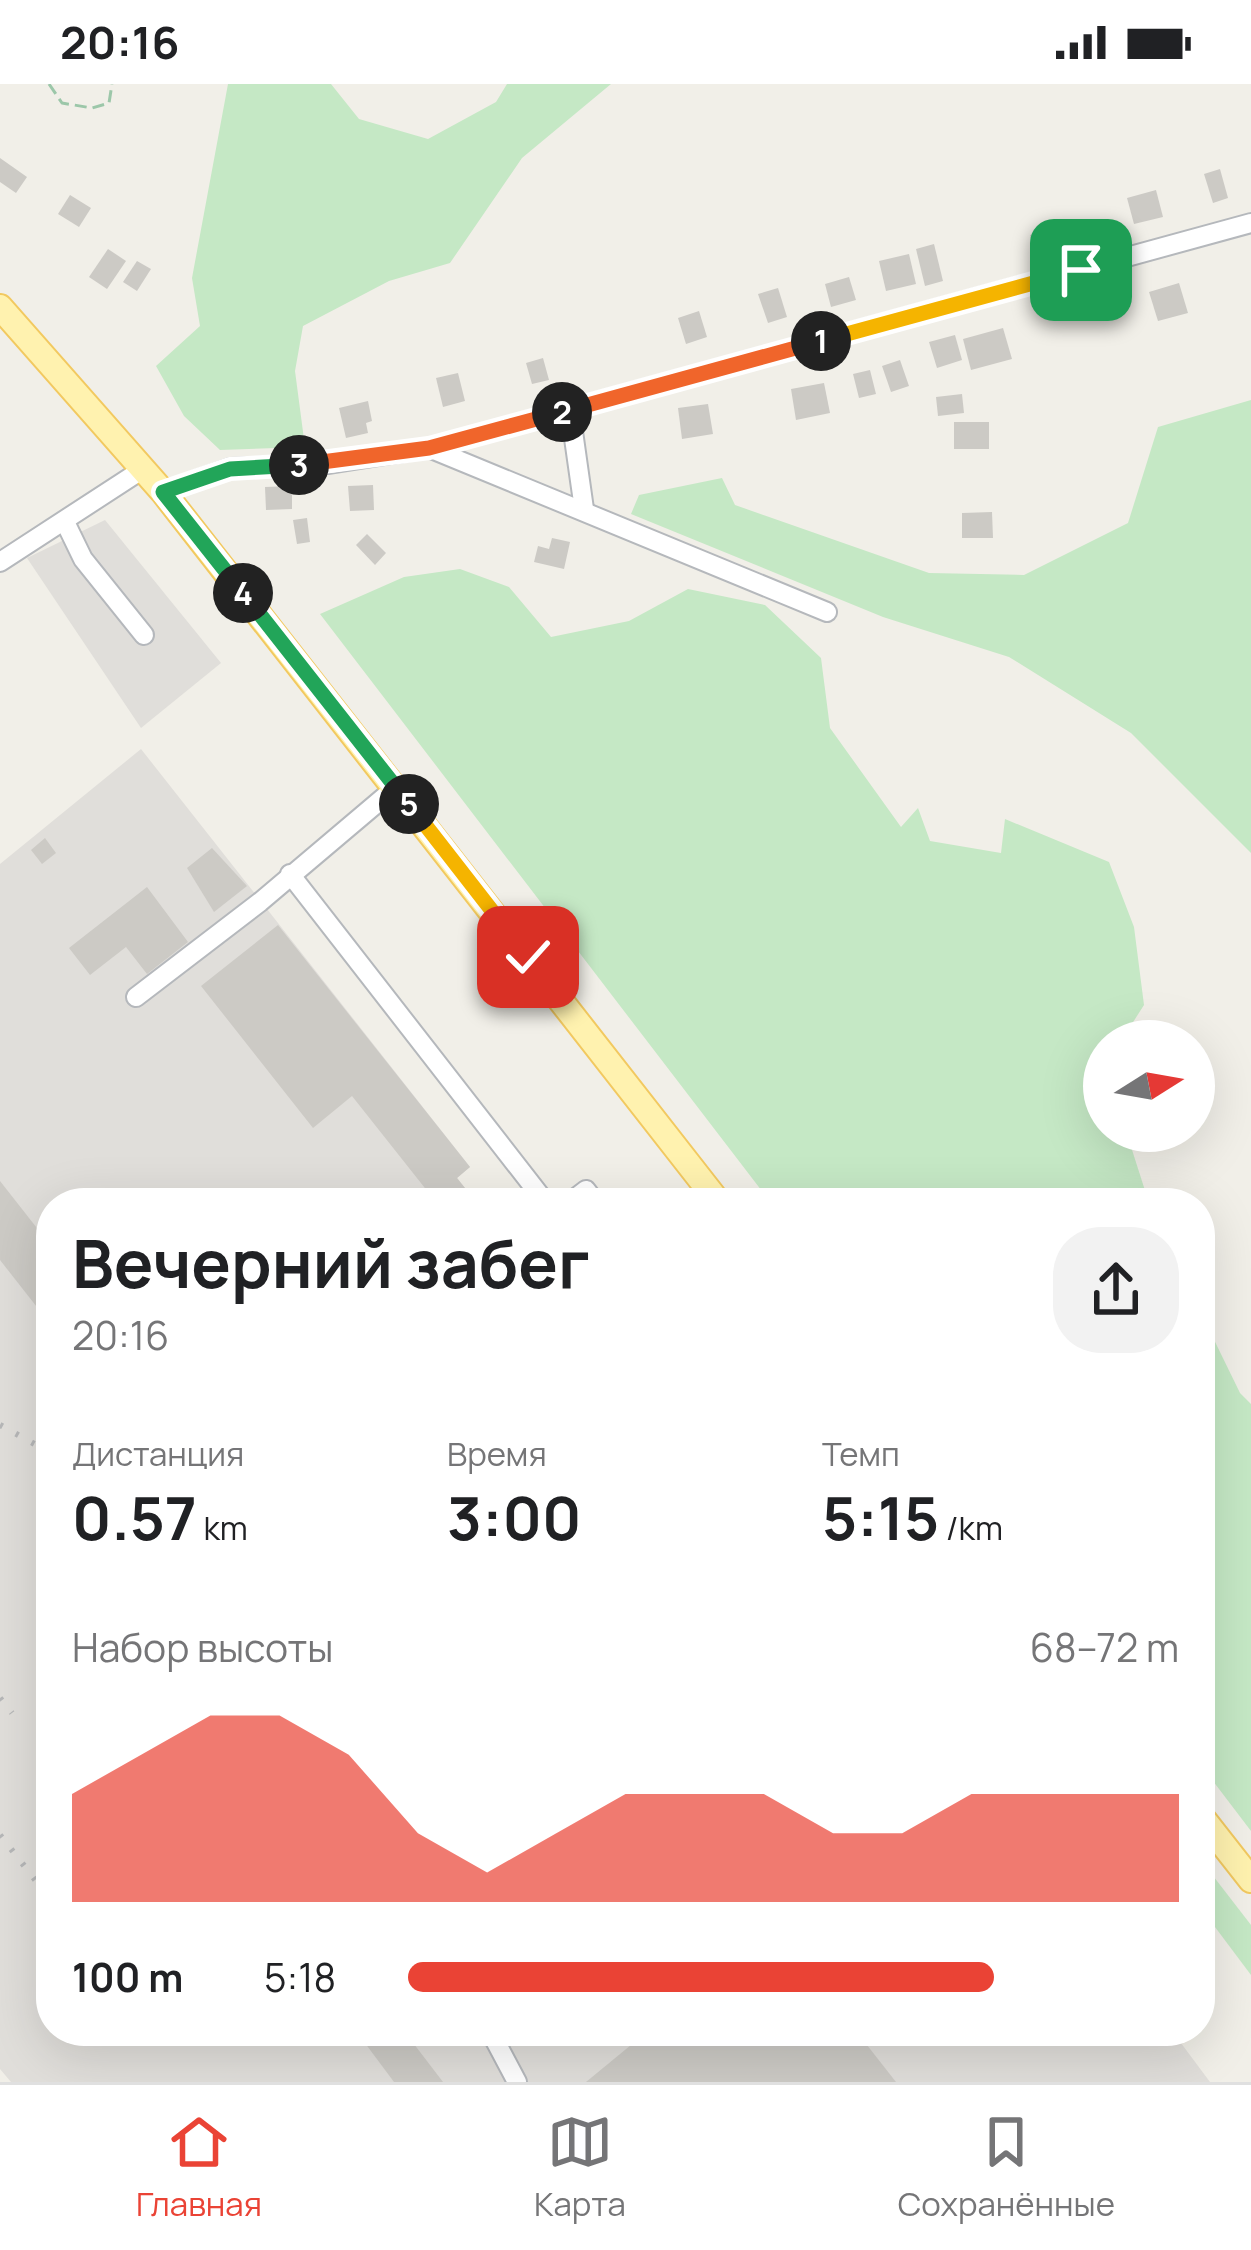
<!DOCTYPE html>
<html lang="ru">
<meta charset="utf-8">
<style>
body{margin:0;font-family:Manrope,sans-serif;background:#f2f2f2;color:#202124;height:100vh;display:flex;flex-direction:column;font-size:45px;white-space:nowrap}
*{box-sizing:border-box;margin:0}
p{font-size:39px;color:#757577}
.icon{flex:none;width:66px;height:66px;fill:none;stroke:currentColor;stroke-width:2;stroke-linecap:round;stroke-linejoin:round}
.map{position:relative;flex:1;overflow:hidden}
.panel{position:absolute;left:36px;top:1104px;width:1179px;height:858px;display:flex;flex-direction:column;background:#fff;border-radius:48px;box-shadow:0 12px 48px #0002}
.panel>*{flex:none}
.needle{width:78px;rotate:79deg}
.controls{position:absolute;left:1083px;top:936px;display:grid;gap:24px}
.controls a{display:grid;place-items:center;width:132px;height:132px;border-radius:50%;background:#fff;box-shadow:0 12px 48px #0002;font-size:60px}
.pin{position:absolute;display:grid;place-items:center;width:102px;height:102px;color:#fff;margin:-51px;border-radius:24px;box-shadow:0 6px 18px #0006}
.km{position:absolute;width:60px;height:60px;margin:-30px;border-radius:50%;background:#222;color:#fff;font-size:33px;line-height:60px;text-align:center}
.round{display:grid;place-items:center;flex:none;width:126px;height:126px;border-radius:48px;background:#f2f2f2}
.overview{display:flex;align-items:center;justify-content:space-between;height:204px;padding:0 36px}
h1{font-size:66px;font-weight:700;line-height:90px}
.metrics{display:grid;grid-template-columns:repeat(3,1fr);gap:18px;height:204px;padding:12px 36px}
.metrics div{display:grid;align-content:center}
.metrics b{font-size:60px;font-weight:700}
.metrics small{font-size:33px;font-weight:400}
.metrics p{font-size:33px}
.chart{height:336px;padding:24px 36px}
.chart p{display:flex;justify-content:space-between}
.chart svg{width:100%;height:216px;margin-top:12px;fill:#ea4335;opacity:.7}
ul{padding:0 36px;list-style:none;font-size:39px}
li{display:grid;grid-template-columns:192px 144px 1fr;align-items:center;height:90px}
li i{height:30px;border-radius:15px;background:#ea4335}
.status{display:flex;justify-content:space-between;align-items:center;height:84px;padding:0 60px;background:#fff;direction:ltr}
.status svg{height:33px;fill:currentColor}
.tab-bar{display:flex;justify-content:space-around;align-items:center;height:168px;border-top:3px solid #e0e0e0;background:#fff;font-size:33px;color:#757577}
.tab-bar a{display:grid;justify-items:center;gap:6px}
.tab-bar .on{color:#ea4335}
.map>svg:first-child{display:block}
.industrial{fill:#e0deda}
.green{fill:#c5e8c5}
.building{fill:#cccac5}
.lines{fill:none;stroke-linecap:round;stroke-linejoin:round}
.minor-casing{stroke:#b5b8bc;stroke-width:22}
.major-casing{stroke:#f2c960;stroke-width:28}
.path{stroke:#9cc7a9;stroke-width:3;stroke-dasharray:12 6;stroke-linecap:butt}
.minor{stroke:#fff;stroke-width:18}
.major{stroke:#fff2af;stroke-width:24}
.rail{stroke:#b6b7b8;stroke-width:6;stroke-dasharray:3 15;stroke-linecap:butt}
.split-1-casing{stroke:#fff;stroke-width:24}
.split-2-casing{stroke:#fff;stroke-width:24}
.split-3-casing{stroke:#fff;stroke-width:24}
.split-4-casing{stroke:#fff;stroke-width:24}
.split-5-casing{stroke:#fff;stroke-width:24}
.split-6-casing{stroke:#fff;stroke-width:24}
.split-1{stroke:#f5b400;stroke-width:15}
.split-2{stroke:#f0652b;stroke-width:15}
.split-3{stroke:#f0652b;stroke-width:15}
.split-4{stroke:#22a559;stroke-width:15}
.split-5{stroke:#22a559;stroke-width:15}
.split-6{stroke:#f5b400;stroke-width:15}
</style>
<div class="status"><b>20:16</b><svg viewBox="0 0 49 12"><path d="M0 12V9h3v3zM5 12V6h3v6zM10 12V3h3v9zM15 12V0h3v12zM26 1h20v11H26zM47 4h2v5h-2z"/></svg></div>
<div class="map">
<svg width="1251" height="1998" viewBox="0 0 1251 1998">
<rect width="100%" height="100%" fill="#f1efe8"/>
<g class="industrial">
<polygon points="105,436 221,579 141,644 27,474"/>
<polygon points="141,665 470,1083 457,1094 477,1119 51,1119 51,1947 1172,1947 1210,1998 11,1998 0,1985 0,780"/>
</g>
<g class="green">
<polygon points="228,0 331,0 359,35 428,55 496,18 507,0 611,0 522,74 450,179 389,197 303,242 295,287 305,363 220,366 184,332 156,282 200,242 192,194"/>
<polygon points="1251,316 1251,769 1131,649 1009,573 883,533 631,430 639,411 722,394 735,421 929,489 1024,491 1128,439 1158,343"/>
<polygon points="460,485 509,503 551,553 629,537 688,505 765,521 821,574 830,644 901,743 918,724 930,757 1001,769 1005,735 1109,778 1134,843 1144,921 1121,957 1104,957 1104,1047 1126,1047 1149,1119 771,1119 320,530 404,493"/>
<polygon points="1200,1227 1240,1309 1251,1320 1251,1747 1200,1680"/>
<polygon points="1200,1775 1251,1841 1251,1891 1200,1823"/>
</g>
<g class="building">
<polygon points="0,74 27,93 16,109 0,98"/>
<polygon points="1220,85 1228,114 1213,119 1204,90"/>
<polygon points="1156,106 1163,133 1134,140 1127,114"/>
<polygon points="70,111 91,124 79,143 58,130"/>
<polygon points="1066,140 1075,168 1039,179 1030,151"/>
<polygon points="934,160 943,197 925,202 916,165"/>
<polygon points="108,165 126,177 107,205 89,193"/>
<polygon points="909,170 916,200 886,207 879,177"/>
<polygon points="137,177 151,185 137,207 123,198"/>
<polygon points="849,193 856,216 831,223 825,200"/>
<polygon points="1179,199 1188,229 1158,237 1149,208"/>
<polygon points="778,204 787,233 768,239 758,210"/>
<polygon points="699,227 707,253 686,260 678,234"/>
<polygon points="1003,244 1012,275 971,286 963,255"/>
<polygon points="955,251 962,276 937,284 929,258"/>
<polygon points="543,274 549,296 532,300 526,279"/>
<polygon points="900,276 909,302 891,308 882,282"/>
<polygon points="870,286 876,310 859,314 853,290"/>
<polygon points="458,289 465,317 443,323 436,294"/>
<polygon points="824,299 830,329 796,336 791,305"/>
<polygon points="962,310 964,329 938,332 936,313"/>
<polygon points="368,317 372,337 366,339 368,349 346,354 339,324"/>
<polygon points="708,320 713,350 682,355 678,324"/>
<rect x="954" y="338" width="35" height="27"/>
<polygon points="373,401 374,426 350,427 348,402"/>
<polygon points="292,402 292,425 266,426 265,403"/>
<polygon points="992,428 993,454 962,454 962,429"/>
<polygon points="307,434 310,458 297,460 293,436"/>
<polygon points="367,450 386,469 375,481 356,461"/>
<polygon points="552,454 570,458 564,485 534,478 538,462 549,465"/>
<polygon points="45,754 56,769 42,780 31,766"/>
<polygon points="212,764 247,802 214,828 187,784"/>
<polygon points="147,803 188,858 147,890 126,863 90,891 69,864"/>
<polygon points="278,841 470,1083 457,1094 477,1119 425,1119 432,1113 352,1012 313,1044 201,902"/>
<polygon points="0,1097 51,1162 51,1241 0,1176"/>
<polygon points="356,1947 404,1947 443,1998 394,1998"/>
<polygon points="648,1947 856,1947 896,1998 586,1998"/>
</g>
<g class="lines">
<defs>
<g id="minor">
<polyline points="570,326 584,425"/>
<polyline points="429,364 827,528"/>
<polyline points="163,408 230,384 329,380 429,364 1251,139"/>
<polyline points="66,440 83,475 144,551"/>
<polyline points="0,478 143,385"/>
<polyline points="290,790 546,1119"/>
<polyline points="136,913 260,818 396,703"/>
<polyline points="569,1119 586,1106 596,1119"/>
<polyline points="490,1947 517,1998"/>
</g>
<g id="major">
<polyline points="0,223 163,408 719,1119"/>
<polyline points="1200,1731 1251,1796"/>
</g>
</defs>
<use href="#minor" class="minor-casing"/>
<use href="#major" class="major-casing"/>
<polyline class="path" points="49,0 62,19 92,24 109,19 112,0"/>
<use href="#minor" class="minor"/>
<use href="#major" class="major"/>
<g class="rail">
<polyline points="0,1341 51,1369"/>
<polyline points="0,1614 12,1629"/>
<polyline points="0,1751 51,1816"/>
</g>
</g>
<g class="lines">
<defs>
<polyline id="split-1" points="821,257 1081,186"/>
<polyline id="split-2" points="562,328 821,257"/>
<polyline id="split-3" points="299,381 429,364 562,328"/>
<polyline id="split-4" points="243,509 163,408 230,385 299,381"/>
<polyline id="split-5" points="243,509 409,720"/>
<polyline id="split-6" points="409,720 528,873"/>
</defs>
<use href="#split-1" class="split-1-casing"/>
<use href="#split-2" class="split-2-casing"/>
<use href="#split-3" class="split-3-casing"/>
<use href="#split-4" class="split-4-casing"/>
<use href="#split-5" class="split-5-casing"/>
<use href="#split-6" class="split-6-casing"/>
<use href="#split-1" class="split-1"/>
<use href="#split-2" class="split-2"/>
<use href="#split-3" class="split-3"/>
<use href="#split-4" class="split-4"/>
<use href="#split-5" class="split-5"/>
<use href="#split-6" class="split-6"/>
</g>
</svg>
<div class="controls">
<a><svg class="needle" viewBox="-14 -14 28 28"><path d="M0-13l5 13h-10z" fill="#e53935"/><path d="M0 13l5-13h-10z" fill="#757577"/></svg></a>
</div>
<div class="pin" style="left:1081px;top:186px;background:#1e9e55"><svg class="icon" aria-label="arrive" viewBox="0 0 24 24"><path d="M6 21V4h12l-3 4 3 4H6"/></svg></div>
<div class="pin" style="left:528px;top:873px;background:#d93025"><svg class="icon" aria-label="check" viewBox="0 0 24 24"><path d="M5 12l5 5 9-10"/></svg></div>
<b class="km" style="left:821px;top:257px">1</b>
<b class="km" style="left:562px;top:328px">2</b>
<b class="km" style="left:299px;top:381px">3</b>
<b class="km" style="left:243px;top:509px">4</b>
<b class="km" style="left:409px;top:720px">5</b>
<section class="panel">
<div class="overview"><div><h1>Вечерний забег</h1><p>20:16</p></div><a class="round"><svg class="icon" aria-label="share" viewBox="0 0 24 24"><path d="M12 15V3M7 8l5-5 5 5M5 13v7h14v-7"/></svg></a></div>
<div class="metrics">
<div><p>Дистанция</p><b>0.57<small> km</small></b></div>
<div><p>Время</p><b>3:00</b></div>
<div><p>Темп</p><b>5:15<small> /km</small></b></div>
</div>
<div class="chart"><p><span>Набор высоты</span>68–72 m</p>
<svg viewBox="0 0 160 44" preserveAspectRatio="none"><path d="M0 44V22L10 14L20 6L30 6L40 14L50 30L60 38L70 30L80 22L90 22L100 22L110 30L120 30L130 22L140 22L150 22L160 22V44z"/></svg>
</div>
<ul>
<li><b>100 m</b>5:18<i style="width:76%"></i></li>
</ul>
</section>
</div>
<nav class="tab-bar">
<a class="on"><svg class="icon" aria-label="home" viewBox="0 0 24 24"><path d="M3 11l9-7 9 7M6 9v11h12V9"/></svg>Главная</a>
<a><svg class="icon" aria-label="map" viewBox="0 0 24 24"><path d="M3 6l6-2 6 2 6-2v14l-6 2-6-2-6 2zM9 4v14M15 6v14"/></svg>Карта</a>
<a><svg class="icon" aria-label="saved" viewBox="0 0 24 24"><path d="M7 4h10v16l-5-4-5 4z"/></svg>Сохранённые</a>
</nav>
